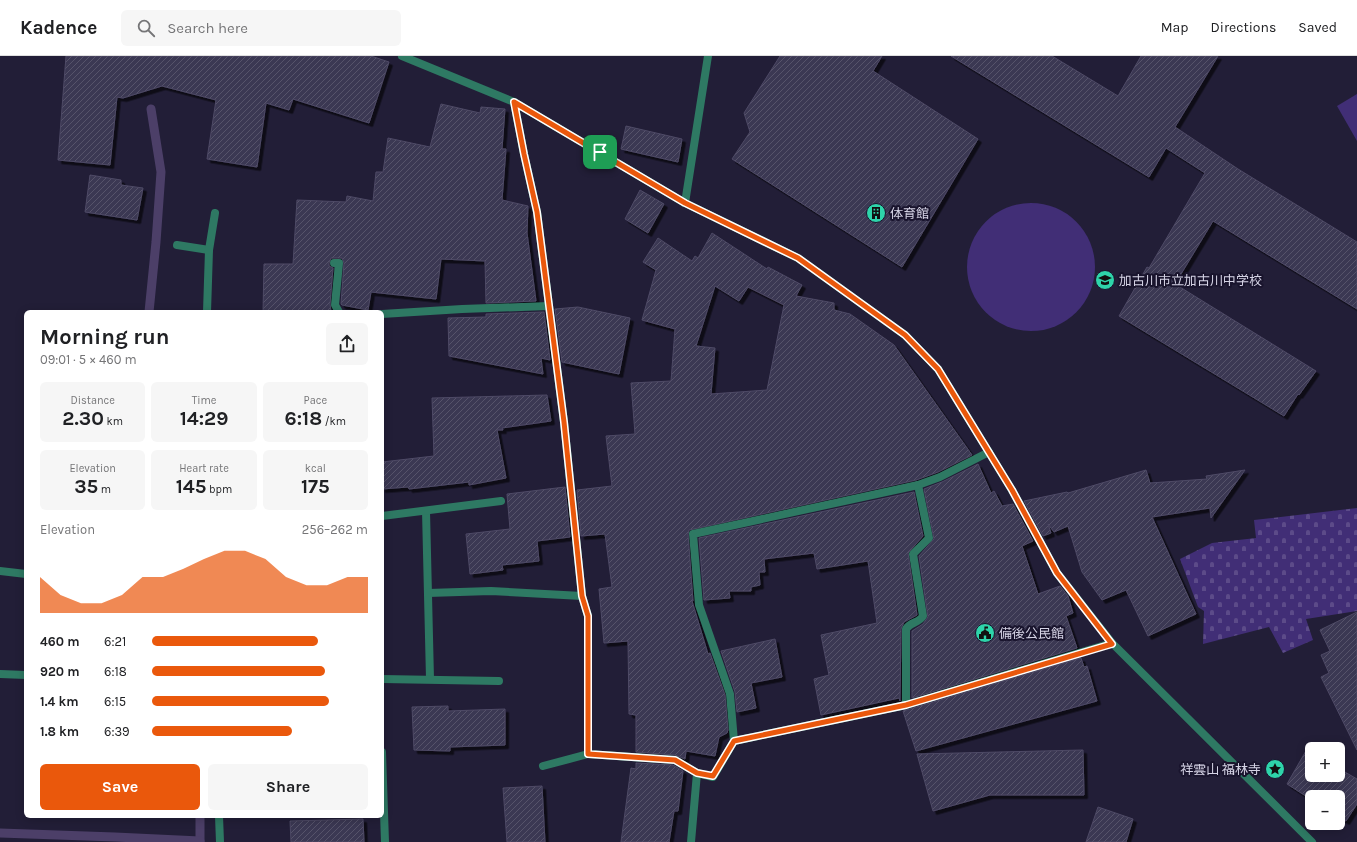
<!DOCTYPE html>
<meta charset="utf-8">
<style>
body{margin:0;font-family:Karla,"Noto Sans JP",sans-serif;background:#f6f6f6;color:#202124;height:100vh;display:flex;flex-direction:column;font-size:15px;white-space:nowrap}
*{box-sizing:border-box;margin:0}
p{font-size:13px;color:#757577}
.icon{flex:none;width:22px;height:22px;fill:none;stroke:currentColor;stroke-width:2;stroke-linecap:round;stroke-linejoin:round}
.map{position:relative;flex:1;overflow:hidden}
.drawer{position:absolute;left:24px;top:254px;width:360px;height:508px;display:flex;flex-direction:column;background:#fff;border-radius:6px;box-shadow:0 2px 10px #0003}
.drawer>*{flex:none}
.controls{position:absolute;left:1305px;top:686px;display:grid;gap:8px}
.controls a{display:grid;place-items:center;width:40px;height:40px;border-radius:6px;background:#fff;box-shadow:0 2px 10px #0003;font-size:20px}
.pin{position:absolute;display:grid;place-items:center;width:34px;height:34px;color:#fff;margin:-17px;border-radius:8px;box-shadow:0 2px 6px #0006}
.round{display:grid;place-items:center;flex:none;width:42px;height:42px;border-radius:6px;background:#f6f6f6}
.summary{display:flex;align-items:center;justify-content:space-between;height:68px;padding:0 16px}
h1{font-size:22px;font-weight:700;line-height:30px}
.stats{display:grid;grid-template-columns:repeat(3,1fr);gap:6px;height:68px;padding:4px 16px}
.stats div{display:grid;align-content:center;border-radius:6px;background:#f6f6f6;text-align:center}
.stats b{font-size:20px;font-weight:700}
.stats small{font-size:11px;font-weight:400}
.stats p{font-size:11px}
.chart{height:112px;padding:8px 16px}
.chart p{display:flex;justify-content:space-between}
.chart svg{width:100%;height:72px;margin-top:4px;fill:#ea580c;opacity:.7}
.primary-button{display:flex;gap:8px;margin-top:auto;padding:8px 16px}
.primary-button a{flex:1;height:46px;border-radius:6px;background:#ea580c;color:#fff;font-size:16px;font-weight:700;line-height:46px;text-align:center}
.primary-button a+a{background:#f6f6f6;color:#202124}
ul{padding:0 16px;list-style:none;font-size:13px}
li{display:grid;grid-template-columns:64px 48px 1fr;align-items:center;height:30px}
li i{height:10px;border-radius:5px;background:#ea580c}
header{display:flex;align-items:center;gap:24px;box-sizing:border-box;height:56px;padding:0 20px;background:#fff;border-bottom:1px solid #e0e0e0}
header strong{font-size:19px}
nav{display:flex;gap:22px;margin-inline-start:auto;font-size:14px}
.search{width:280px;height:36px;background:#f6f6f6;display:flex;align-items:center;gap:10px;box-sizing:border-box;padding:0 14px;border-radius:6px;color:#757577;font-size:15px}
.map>svg:first-child{display:block}
.grass{fill:#412e76}
.cemetery{fill:url(#cemetery-stones)}
.lines{fill:none;stroke-linecap:round;stroke-linejoin:round}
.stream{stroke:#4c3f68;stroke-width:9}
.building{fill:url(#building-hatch);stroke:#4e4a66;fill-rule:evenodd;filter:url(#shadow)}
.minor{stroke:#2e7963;stroke-width:8}
.tertiary{stroke:#2e7963;stroke-width:8}
.route-casing{stroke:#fff;stroke-width:8}
.route{stroke:#ea580c;stroke-width:5}
.labels{text-anchor:middle;stroke-width:4;stroke-linejoin:round;paint-order:stroke}
.poi-label{font-size:13px;fill:#d5d3e5;stroke:#19142d;text-anchor:start}
</style>
<header>
<strong>Kadence</strong>
<div class="search"><svg class="icon" aria-label="search" viewBox="0 0 24 24"><circle cx="10" cy="10" r="6"/><path d="M15 15l6 6"/></svg>Search here</div>
<nav><a>Map</a><a>Directions</a><a>Saved</a></nav>
</header>
<div class="map">
<svg width="1357" height="786" viewBox="0 0 1357 786">
<defs>
<pattern id="cemetery-stones" width="16" height="16" patternUnits="userSpaceOnUse"><rect width="16" height="16" fill="#412e76"/><path d="M2 7V4a2 2 0 0 1 4 0v3zM10 15v-3a2 2 0 0 1 4 0v3z" fill="#5c4b89"/></pattern>
<pattern id="building-hatch" width="6" height="6" patternUnits="userSpaceOnUse"><rect width="6" height="6" fill="#3b3752"/><path d="M-1 1l2-2M0 6l6-6M5 7l2-2" fill="none" stroke="#56536b"/></pattern>
<filter id="shadow"><feDropShadow dx="3.5" dy="3.5" stdDeviation="0" flood-color="#0009"/></filter>
</defs>
<rect width="100%" height="100%" fill="#221e37"/>
<g class="grass">
<polygon points="1357,38 1357,85 1337,50"/>
<circle cx="1031" cy="211" r="64"/>
</g>
<polygon class="cemetery" points="1357,452 1357,555 1306,563 1313,584 1283,597 1269,571 1203,588 1204,555 1198,551 1180,503 1212,487 1256,482 1254,464"/>
<g class="lines">
<g class="stream">
<polyline points="149,256 156,186 161,116 151,53"/>
<polyline points="200,760 200,786"/>
<polyline points="0,777 115,781 200,785"/>
</g>
</g>
<g class="building">
<polygon points="66,0 371,0 389,6 369,67 293,43 289,54 266,47 257,111 207,103 216,44 162,30 123,42 117,41 110,109 58,104"/>
<polygon points="780,0 882,0 873,15 978,83 902,211 732,103 750,76 744,57"/>
<polygon points="951,0 1052,0 1118,40 1141,0 1218,0 1175,71 1238,113 1357,186 1357,253 1213,165 1175,228 1316,315 1299,339 1298,338 1284,360 1119,260 1147,211 1149,212 1205,117 1166,92 1149,121"/>
<polygon points="441,48 480,57 481,51 505,53 502,93 506,93 502,144 528,150 527,177 536,245 486,247 485,205 441,203 436,243 371,236 368,254 342,249 341,248 344,207 342,202 331,202 329,207 329,210 333,212 330,248 331,256 263,256 264,208 293,208 297,144 346,146 347,140 373,145 376,116 383,116 388,82 430,91"/>
<polygon points="626,70 682,83 678,106 621,93"/>
<polygon points="90,119 121,124 121,129 143,132 137,164 85,156"/>
<polygon points="640,134 664,148 648,177 625,163"/>
<path d="M712,177L767,213L768,211L802,229L796,240L834,247V254L850,258L894,289L972,399L938,416L916,424L689,474L688,478L693,545H692L708,598L710,597L725,639L728,674L727,677L719,681L715,700L686,695L685,703L675,699L636,696V659L629,658L628,585L604,587L599,533L612,531L605,478L581,480L577,434L612,430L606,380L635,378L631,327L671,325L675,273L642,264L656,214L643,206L658,182L692,205L695,200L698,202ZM715,230L739,245L748,231L784,249L767,334L711,338L715,292L696,290Z"/>
<polygon points="578,251 630,262 619,318 562,306 555,253"/>
<polygon points="544,256 550,304 541,302 543,318 449,300 448,262 486,261 486,258"/>
<polygon points="547,339 551,365 502,372 503,374 497,374 506,422 469,429 469,426 409,433 408,431 382,433 382,406 434,400 432,342"/>
<polygon points="978,408 991,437 994,435 1002,450 1013,448 1033,485 1022,490 1038,538 1060,530 1068,540 1073,557 1066,560 1077,592 912,642 912,575 923,568 928,561 919,500 934,483 924,433 942,426"/>
<polygon points="1146,414 1150,427 1207,423 1206,420 1245,414 1211,462 1210,452 1152,461 1196,558 1148,580 1126,534 1102,544 1082,516 1068,470 1054,476 1048,468 1051,477 1043,480 1024,445 1067,436 1068,437"/>
<polygon points="565,431 570,481 537,485 539,505 502,509 503,514 470,518 466,478 510,473 507,438"/>
<polygon points="914,436 923,480 908,497 917,559 904,566 901,573 900,645 899,642 821,659 814,623 829,619 821,579 877,567 868,505 817,513 814,497 764,503 765,516 759,516 760,529 751,531 751,535 729,535 730,542 704,544 699,482"/>
<polygon points="1357,556 1357,694 1321,621 1329,617 1321,599 1330,595 1320,574"/>
<polygon points="775,583 782,621 751,627 756,652 737,656 735,636 721,595"/>
<polygon points="1081,602 1084,611 1087,610 1097,645 916,695 903,655"/>
<polygon points="448,650 448,655 505,653 505,689 450,691 450,695 414,694 412,651"/>
<polygon points="1307,693 1312,696 1312,719 1338,719 1338,712 1357,723 1357,748 1346,765 1338,761 1338,741 1312,741 1312,744 1287,728"/>
<polygon points="1083,694 1084,739 990,739 933,755 917,698"/>
<polygon points="636,707 673,709 683,715 678,755 674,755 669,786 621,786 631,712 636,713"/>
<polygon points="542,730 545,786 507,786 503,732"/>
<polygon points="1098,751 1133,763 1126,786 1086,786"/>
<polygon points="363,763 364,786 291,786 290,765"/>
</g>
<g class="lines">
<g class="minor">
<polyline points="402,0 514,46 685,147 798,202 905,279 938,313 1012,434 1057,517 1112,587 906,649 734,685"/>
<polyline points="514,46 524,98 537,156 564,366 582,540 588,560 588,698 675,704 697,717 691,786"/>
<polyline points="685,147 708,0"/>
<polyline points="177,189 209,194"/>
<polyline points="334,207 339,207 335,249 339,256"/>
<polyline points="207,256 209,194 215,157"/>
<polyline points="382,258 462,253 549,250"/>
<polyline points="426,455 430,623"/>
<polyline points="382,460 501,445"/>
<polyline points="0,515 26,518"/>
<polyline points="428,537 491,535 582,540"/>
<polyline points="0,618 26,619"/>
<polyline points="382,623 499,625"/>
<path d="M906,649V573C910,566 919,567 923,560L913,498L929,482L918,429"/>
<polyline points="382,696 385,786"/>
<polyline points="543,710 588,698"/>
<polyline points="697,717 713,721 734,685 730,638 699,549 693,478 918,429 940,421 989,396"/>
<polyline points="219,760 220,786"/>
</g>
<polyline class="tertiary" points="1112,587 1312,786"/>
</g>
<g class="lines">
<defs>
<polygon id="route" points="514,46 685,147 798,202 905,279 938,313 1012,434 1057,517 1112,588 906,649 734,685 713,720 697,717 675,704 588,698 588,560 582,540 564,366 537,156 524,98"/>
</defs>
<use href="#route" class="route-casing"/>
<use href="#route" class="route"/>
</g>
<defs>
<symbol id="building-disc" viewBox="-11 -11 22 22"><circle r="9.5" fill="#2ed4aa" stroke="#19142d"/><path d="M-4-6H4V6H1V3H-1V6H-4ZM-2.5-4.3h1.7v1.8h-1.7ZM.8-4.3h1.7v1.8H.8ZM-2.5-1h1.7V.8h-1.7ZM.8-1h1.7V.8H.8Z" fill="#111"/></symbol>
<symbol id="school-disc" viewBox="-11 -11 22 22"><circle r="9.5" fill="#2ed4aa" stroke="#19142d"/><path d="M0-5L7-2L0 1L-7-2ZM-4 1L0 2.5L4 1V4Q0 6-4 4Z" fill="#111"/></symbol>
<symbol id="civic-disc" viewBox="-11 -11 22 22"><circle r="9.5" fill="#2ed4aa" stroke="#19142d"/><path d="M-.6-6.5H3V-4.5H.6V-3L4-1V1h2V6H-6V1h2V-1L-.6-3ZM-1.2 2.5V6h2.4V2.5Z" fill="#111"/></symbol>
<symbol id="sight-disc" viewBox="-11 -11 22 22"><circle r="9.5" fill="#2ed4aa" stroke="#19142d"/><path d="M0-6L1.8-2.2L6-1.7L2.9 1.2L3.7 5.4L0 3.3L-3.7 5.4L-2.9 1.2L-6-1.7L-1.8-2.2Z" fill="#111"/></symbol>
</defs>
<g fill-rule="evenodd">
<use href="#building-disc" x="865" y="146" width="22" height="22"/>
<use href="#school-disc" x="1094" y="213" width="22" height="22"/>
<use href="#civic-disc" x="974" y="566" width="22" height="22"/>
<use href="#sight-disc" x="1264" y="702" width="22" height="22"/>
</g>
<g class="labels">
<g class="poi-label">
<text x="890" y="162">体育館</text>
<text x="1119" y="229">加古川市立加古川中学校</text>
<text x="999" y="582">備後公民館</text>
<text x="1261" y="718" text-anchor="end">祥雲山 福林寺</text>
</g>
</g>
</svg>
<div class="controls">
<a>+</a>
<a>−</a>
</div>
<div class="pin" style="left:600px;top:96px;background:#1e9e55"><svg class="icon" aria-label="arrive" viewBox="0 0 24 24"><path d="M6 21V4h12l-3 4 3 4H6"/></svg></div>
<section class="drawer">
<div class="summary"><div><h1>Morning run</h1><p>09:01 · 5 × 460 m</p></div><a class="round"><svg class="icon" aria-label="share" viewBox="0 0 24 24"><path d="M12 15V3M7 8l5-5 5 5M5 13v7h14v-7"/></svg></a></div>
<div class="stats">
<div><p>Distance</p><b>2.30<small> km</small></b></div>
<div><p>Time</p><b>14:29</b></div>
<div><p>Pace</p><b>6:18<small> /km</small></b></div>
</div>
<div class="stats">
<div><p>Elevation</p><b>35<small> m</small></b></div>
<div><p>Heart rate</p><b>145<small> bpm</small></b></div>
<div><p>kcal</p><b>175</b></div>
</div>
<div class="chart"><p><span>Elevation</span>256–262 m</p>
<svg viewBox="0 0 160 44" preserveAspectRatio="none"><path d="M0 44V22L10 33L20 38L30 38L40 33L50 22L60 22L70 17L80 11L90 6L100 6L110 11L120 22L130 27L140 27L150 22L160 22V44z"/></svg>
</div>
<ul>
<li><b>460 m</b>6:21<i style="width:77%"></i></li>
<li><b>920 m</b>6:18<i style="width:80%"></i></li>
<li><b>1.4 km</b>6:15<i style="width:82%"></i></li>
<li><b>1.8 km</b>6:39<i style="width:65%"></i></li>
</ul>
<div class="primary-button"><a>Save</a><a>Share</a></div>
</section>
</div>
